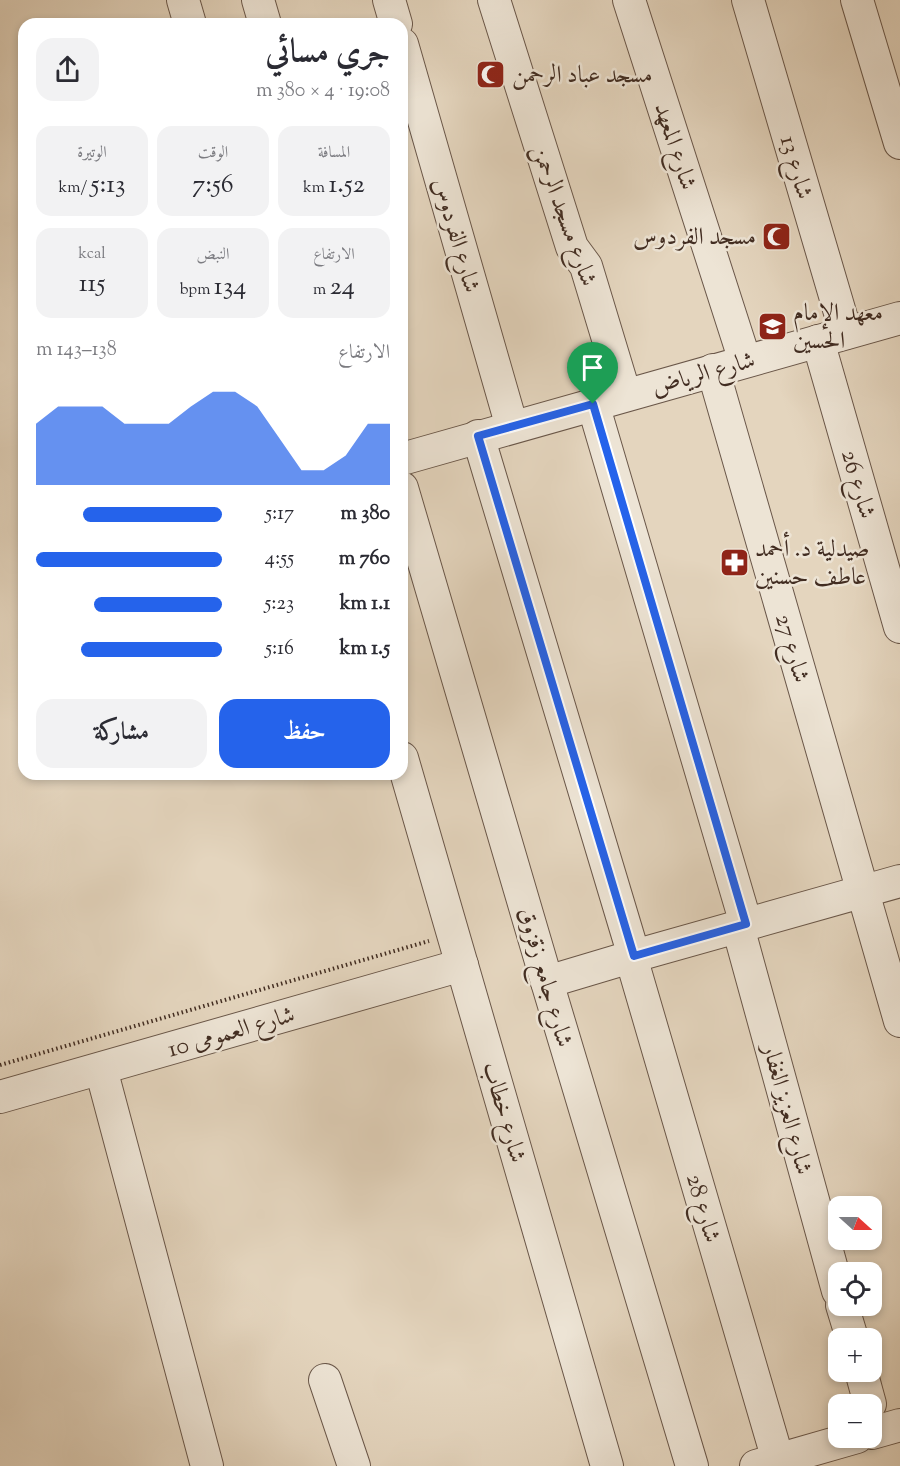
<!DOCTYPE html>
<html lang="ar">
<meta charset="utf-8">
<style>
body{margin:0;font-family:"Sorts Mill Goudy",Amiri,serif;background:#f2f2f3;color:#2b2b33;direction:rtl;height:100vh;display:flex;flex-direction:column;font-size:22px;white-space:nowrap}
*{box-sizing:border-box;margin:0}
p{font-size:20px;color:#7c7c81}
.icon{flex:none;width:33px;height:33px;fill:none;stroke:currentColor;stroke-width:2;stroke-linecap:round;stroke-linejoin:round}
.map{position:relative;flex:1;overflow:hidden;direction:ltr}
.drawer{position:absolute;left:18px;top:18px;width:390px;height:762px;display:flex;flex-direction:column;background:#fff;border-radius:18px;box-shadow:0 3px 9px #0003;direction:rtl}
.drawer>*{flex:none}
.needle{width:39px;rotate:111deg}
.buttons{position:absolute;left:828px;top:1196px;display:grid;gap:12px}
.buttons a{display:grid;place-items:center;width:54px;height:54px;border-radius:12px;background:#fff;box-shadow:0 3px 9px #0003;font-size:30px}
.pin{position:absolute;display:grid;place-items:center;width:51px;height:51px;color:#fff;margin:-62px -26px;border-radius:50% 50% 50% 0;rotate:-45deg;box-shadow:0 0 6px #0007}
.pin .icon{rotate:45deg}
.round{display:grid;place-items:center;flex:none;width:63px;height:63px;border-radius:18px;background:#f2f2f3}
.head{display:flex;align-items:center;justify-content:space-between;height:102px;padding:0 18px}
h1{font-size:33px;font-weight:600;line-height:45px}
.metrics{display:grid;grid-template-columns:repeat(3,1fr);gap:9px;height:102px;padding:6px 18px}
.metrics div{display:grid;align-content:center;border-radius:15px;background:#f2f2f3;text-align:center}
.metrics b{font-size:26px;font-weight:600}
.metrics small{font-size:16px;font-weight:400}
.metrics p{font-size:16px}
.chart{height:168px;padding:12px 18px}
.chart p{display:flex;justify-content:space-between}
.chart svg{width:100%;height:108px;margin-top:6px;fill:#2563eb;opacity:.7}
.button{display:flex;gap:12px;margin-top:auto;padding:12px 18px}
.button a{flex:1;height:69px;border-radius:18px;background:#2563eb;color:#fff;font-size:24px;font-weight:600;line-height:69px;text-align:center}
.button a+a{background:#f2f2f3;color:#2b2b33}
ul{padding:0 18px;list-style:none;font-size:20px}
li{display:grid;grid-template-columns:96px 72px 1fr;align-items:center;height:45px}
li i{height:15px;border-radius:8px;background:#2563eb}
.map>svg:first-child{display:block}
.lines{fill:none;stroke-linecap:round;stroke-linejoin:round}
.minor-casing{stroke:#6a5749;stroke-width:34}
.path{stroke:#422d22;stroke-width:4;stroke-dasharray:1.5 3;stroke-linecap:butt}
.minor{stroke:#ede4d5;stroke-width:32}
.route-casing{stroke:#fff;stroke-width:12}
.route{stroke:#2563eb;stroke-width:8}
.labels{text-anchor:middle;stroke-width:5;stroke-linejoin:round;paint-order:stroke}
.poi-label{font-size:24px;fill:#422d22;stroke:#ede4d5;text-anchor:start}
.street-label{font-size:24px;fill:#422d22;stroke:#ede4d5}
</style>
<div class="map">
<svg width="900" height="1466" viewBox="0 0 900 1466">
<rect width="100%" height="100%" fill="#e4d5be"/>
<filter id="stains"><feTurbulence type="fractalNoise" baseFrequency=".00333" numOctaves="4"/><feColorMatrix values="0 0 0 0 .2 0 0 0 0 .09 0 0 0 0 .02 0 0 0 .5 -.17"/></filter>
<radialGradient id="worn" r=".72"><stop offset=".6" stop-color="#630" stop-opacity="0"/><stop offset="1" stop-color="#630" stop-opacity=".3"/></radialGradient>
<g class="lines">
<defs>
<g id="minor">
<polyline points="183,0 190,24"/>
<polyline points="258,0 265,24"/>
<polyline points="389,0 396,24"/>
<polyline points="494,0 572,247 586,266 625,395"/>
<polyline points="629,0 745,361"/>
<polyline points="748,0 846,333"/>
<polyline points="857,0 900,143"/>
<polyline points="402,44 512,427"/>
<polyline points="818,341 900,627"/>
<polyline points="713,370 900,1021"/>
<polyline points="593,404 746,924"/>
<polyline points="478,436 634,956"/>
<polyline points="402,459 900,318"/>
<polyline points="402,488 547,982 692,1466"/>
<polyline points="402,758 607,1466"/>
<polyline points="738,927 838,1291"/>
<polyline points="631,957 778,1460"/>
<polyline points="547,982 634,956 900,881"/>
<polyline points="101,1069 207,1466"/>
<polyline points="0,1097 462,965"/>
<polyline points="842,1305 852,1338"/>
<polyline points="861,1371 870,1404"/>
<polyline points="325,1380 354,1466"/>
<polyline points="872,1433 900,1425"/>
<polyline points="756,1466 857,1437"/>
</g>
</defs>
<use href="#minor" class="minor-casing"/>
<polyline class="path" points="0,1065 429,941"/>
<use href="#minor" class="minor"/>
</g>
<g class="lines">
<defs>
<polygon id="route" points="593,404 746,924 634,956 478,436"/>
</defs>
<use href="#route" class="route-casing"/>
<use href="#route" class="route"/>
</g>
<defs>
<symbol id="mosque-square" viewBox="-11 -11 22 22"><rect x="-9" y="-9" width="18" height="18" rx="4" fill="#8f2418" stroke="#ede4d5"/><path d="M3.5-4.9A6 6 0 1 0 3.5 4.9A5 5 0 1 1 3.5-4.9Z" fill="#fff"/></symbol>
<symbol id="school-square" viewBox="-11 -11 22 22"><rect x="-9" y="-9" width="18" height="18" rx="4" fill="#8f2418" stroke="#ede4d5"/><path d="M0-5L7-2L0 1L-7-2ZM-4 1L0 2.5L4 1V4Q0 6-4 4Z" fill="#fff"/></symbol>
<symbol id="pharmacy-square" viewBox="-11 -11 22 22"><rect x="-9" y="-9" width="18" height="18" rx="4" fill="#8f2418" stroke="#ede4d5"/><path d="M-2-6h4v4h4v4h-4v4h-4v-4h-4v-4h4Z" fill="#fff"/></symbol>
</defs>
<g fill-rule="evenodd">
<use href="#mosque-square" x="474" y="58" width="33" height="33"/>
<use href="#mosque-square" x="760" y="220" width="33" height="33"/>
<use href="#school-square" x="756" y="310" width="33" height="33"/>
<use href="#pharmacy-square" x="718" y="546" width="33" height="33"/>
</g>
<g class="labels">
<g class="poi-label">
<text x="512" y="82">مسجد عباد الرحمن</text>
<text x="756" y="244" text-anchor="end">مسجد الفردوس</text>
<text x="793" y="320">معهد الإمام<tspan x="793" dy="28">الحسين</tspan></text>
<text x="755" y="556">صيدلية د. أحمد<tspan x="755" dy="28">عاطف حسنين</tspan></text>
</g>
<g class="street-label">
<text transform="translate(676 146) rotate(72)" y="8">شارع المعهد</text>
<text transform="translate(797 167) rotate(74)" y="8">شارع 13</text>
<text transform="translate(565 215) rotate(70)" y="8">شارع مسجد الرحمن</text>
<text transform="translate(457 235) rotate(74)" y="8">شارع الفردوس</text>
<text transform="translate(703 373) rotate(-16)" y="8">شارع الرياض</text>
<text transform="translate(859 484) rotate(74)" y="8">شارع 26</text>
<text transform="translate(793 648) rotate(74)" y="8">شارع 27</text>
<text transform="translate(546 977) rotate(74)" y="8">شارع جامع زقزوق</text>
<text transform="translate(231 1031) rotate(-16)" y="8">شارع العمومى 10</text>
<text transform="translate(788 1109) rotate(75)" y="8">شارع العزيز الغفار</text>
<text transform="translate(505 1112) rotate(74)" y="8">شارع خطاب</text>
<text transform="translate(704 1208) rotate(74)" y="8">شارع 28</text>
</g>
</g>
<rect width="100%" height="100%" filter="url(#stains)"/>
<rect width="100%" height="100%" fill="url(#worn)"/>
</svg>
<div class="buttons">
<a><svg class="needle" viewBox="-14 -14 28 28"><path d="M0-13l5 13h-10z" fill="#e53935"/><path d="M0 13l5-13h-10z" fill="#7c7c81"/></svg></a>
<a><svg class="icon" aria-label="locate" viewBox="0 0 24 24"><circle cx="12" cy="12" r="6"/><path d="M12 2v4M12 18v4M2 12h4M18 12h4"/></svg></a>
<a>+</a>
<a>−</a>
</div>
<div class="pin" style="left:593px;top:404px;background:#1e9e55"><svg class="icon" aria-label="arrive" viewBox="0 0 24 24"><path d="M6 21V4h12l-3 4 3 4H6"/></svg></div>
<section class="drawer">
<div class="head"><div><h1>جري مسائي</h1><p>19:08 · 4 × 380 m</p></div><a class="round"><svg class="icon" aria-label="share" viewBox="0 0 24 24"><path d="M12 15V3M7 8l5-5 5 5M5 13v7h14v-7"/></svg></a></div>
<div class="metrics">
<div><p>المسافة</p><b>1.52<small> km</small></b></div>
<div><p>الوقت</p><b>7:56</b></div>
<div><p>الوتيرة</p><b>5:13<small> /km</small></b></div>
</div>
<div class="metrics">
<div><p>الارتفاع</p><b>24<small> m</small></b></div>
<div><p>النبض</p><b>134<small> bpm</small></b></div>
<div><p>kcal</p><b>115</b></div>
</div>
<div class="chart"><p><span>الارتفاع</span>138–143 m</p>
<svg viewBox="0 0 160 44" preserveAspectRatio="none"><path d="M0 44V19L10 12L20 12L30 12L40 19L50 19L60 19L70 12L80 6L90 6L100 12L110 25L120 38L130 38L140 32L150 19L160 19V44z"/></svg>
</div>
<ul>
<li><b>380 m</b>5:17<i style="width:75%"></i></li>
<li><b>760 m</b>4:55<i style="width:100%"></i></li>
<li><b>1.1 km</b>5:23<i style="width:69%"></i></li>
<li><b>1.5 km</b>5:16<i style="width:76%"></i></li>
</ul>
<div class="button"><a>حفظ</a><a>مشاركة</a></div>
</section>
</div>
